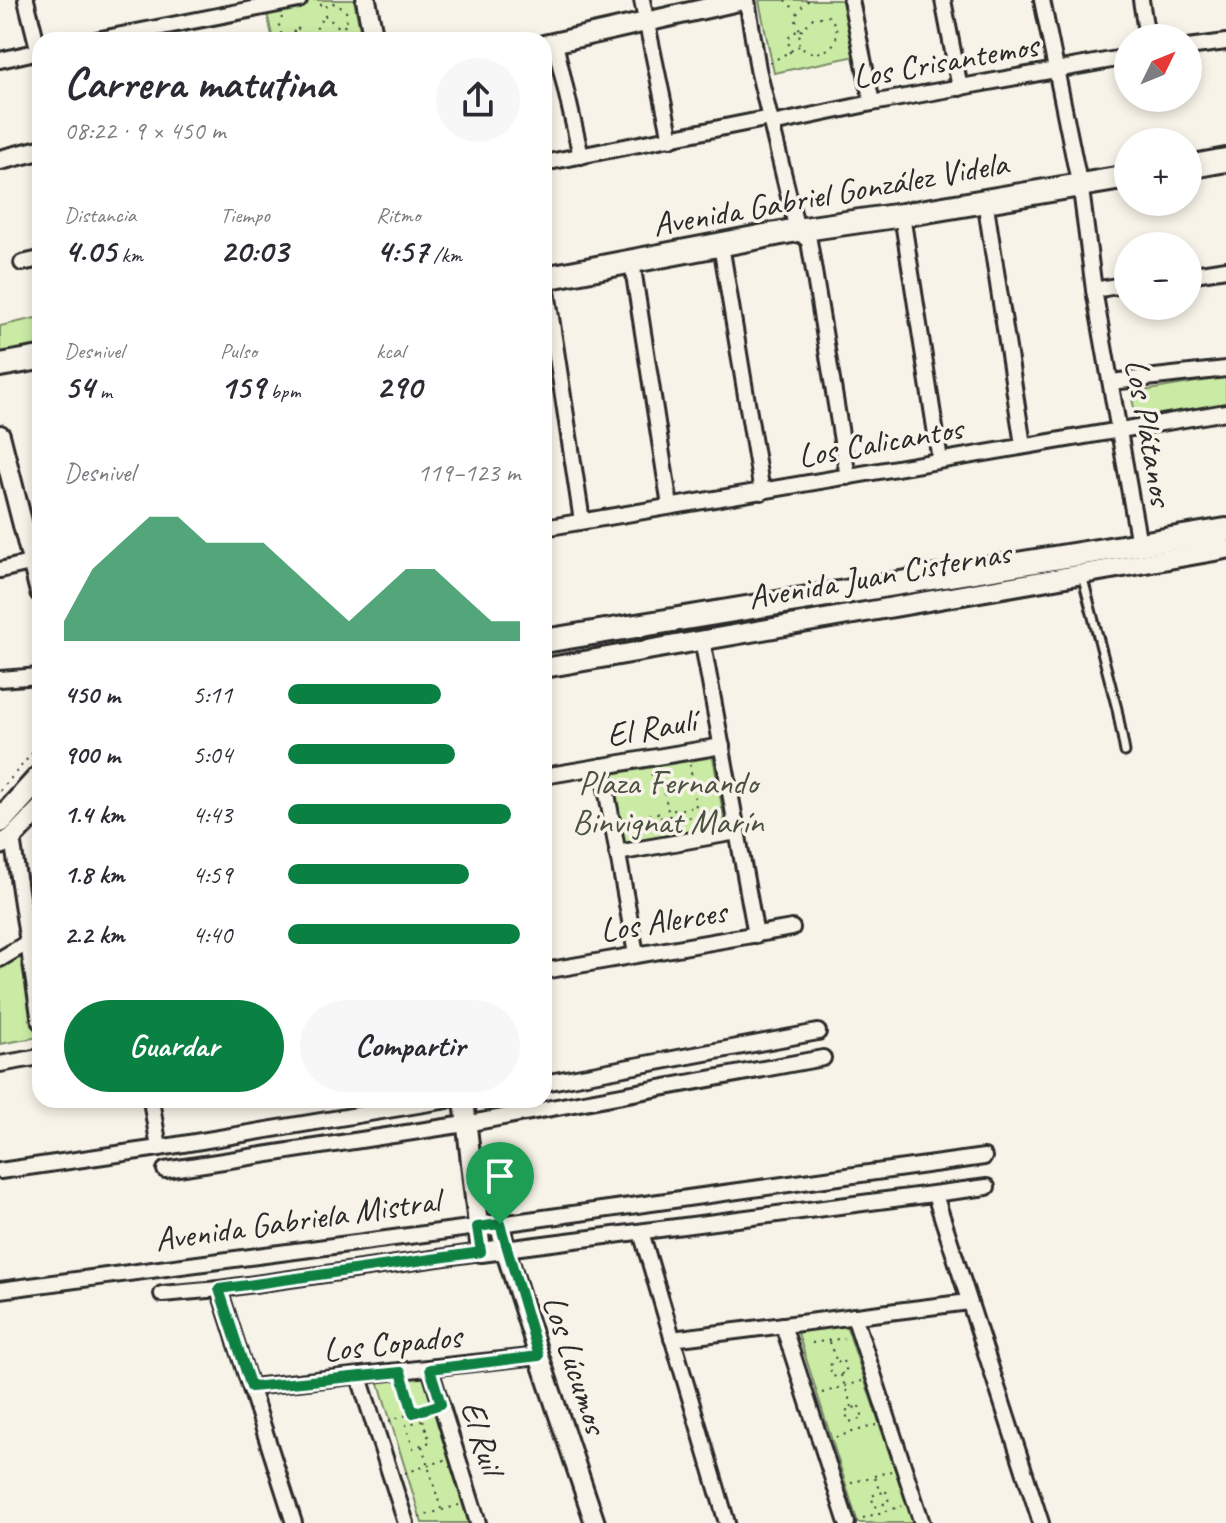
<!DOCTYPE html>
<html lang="es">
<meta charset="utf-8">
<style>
body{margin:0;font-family:Caveat,sans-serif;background:#f7f7f7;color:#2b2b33;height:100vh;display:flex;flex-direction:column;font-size:30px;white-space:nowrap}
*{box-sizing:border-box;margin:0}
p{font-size:26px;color:#7c7c81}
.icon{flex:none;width:44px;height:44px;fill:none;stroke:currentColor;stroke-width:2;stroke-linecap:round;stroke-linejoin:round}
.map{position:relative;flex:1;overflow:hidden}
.panel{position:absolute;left:32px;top:32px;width:520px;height:1076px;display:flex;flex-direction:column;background:#fff;border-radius:24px;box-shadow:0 4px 12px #0003}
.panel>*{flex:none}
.needle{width:52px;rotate:47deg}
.fabs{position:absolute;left:1114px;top:24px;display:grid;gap:16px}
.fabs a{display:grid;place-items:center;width:88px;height:88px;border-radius:50%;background:#fff;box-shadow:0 4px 12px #0003;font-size:40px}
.pin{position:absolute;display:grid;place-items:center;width:68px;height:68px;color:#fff;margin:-82px -34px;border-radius:50% 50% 50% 0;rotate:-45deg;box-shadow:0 0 8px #0007}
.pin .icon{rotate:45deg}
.round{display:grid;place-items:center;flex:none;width:84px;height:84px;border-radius:42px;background:#f7f7f7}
.headline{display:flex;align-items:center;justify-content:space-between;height:136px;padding:0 32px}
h1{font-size:44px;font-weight:700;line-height:60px}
.metrics{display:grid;grid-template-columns:repeat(3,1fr);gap:12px;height:136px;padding:8px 32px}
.metrics div{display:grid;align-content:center}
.metrics b{font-size:34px;font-weight:700}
.metrics small{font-size:22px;font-weight:400}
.metrics p{font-size:22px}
.chart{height:224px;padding:16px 32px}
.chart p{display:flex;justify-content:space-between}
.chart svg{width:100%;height:144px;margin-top:8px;fill:#0b8043;opacity:.7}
.primary-button{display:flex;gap:16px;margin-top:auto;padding:16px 32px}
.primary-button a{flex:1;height:92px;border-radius:48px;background:#0b8043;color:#fff;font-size:32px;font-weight:700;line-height:92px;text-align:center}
.primary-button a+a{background:#f7f7f7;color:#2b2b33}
ul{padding:0 32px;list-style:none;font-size:26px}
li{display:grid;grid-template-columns:128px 96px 1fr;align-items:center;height:60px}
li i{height:20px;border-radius:10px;background:#0b8043}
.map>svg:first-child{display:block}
.green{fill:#caeba4;stroke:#7a8b68;stroke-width:2}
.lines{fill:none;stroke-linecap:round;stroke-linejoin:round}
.service-casing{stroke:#2b2b2b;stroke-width:13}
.minor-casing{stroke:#2b2b2b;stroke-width:20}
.tertiary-casing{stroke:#2b2b2b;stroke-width:24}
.primary-casing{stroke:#2b2b2b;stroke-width:28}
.path{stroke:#2b2b2b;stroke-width:2;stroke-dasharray:2 6;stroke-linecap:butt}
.service{stroke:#f7f3e8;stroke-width:7}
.minor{stroke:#f7f3e8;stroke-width:14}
.tertiary{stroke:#f7f3e8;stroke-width:18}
.primary{stroke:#f7f3e8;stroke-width:22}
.route-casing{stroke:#fff;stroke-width:16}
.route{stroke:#0b8043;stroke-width:10}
.labels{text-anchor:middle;stroke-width:7;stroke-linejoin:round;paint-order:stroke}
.street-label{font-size:34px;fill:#2b2b2b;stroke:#f7f3e8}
.park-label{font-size:34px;fill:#4b5143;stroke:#f7f3e8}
</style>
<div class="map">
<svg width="1226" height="1523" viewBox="0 0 1226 1523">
<rect width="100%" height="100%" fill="#f7f3e8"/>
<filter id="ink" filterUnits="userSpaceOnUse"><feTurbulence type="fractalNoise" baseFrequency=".0125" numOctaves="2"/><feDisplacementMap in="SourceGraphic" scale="16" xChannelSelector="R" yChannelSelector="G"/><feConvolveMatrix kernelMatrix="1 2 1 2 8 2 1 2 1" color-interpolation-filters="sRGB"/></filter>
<g filter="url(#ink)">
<g class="green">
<polygon points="306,0 354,0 362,40 273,40 267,13 306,4"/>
<polygon points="762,0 845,0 856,56 774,73 759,1"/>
<polygon points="40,317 40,345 0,353 0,326"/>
<polygon points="1226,377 1226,406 1137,423 1131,393"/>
<polygon points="713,757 726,829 624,847 611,774"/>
<polygon points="20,948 39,1037 0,1044 0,958"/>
<polygon points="846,1325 913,1523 858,1523 797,1330"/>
<polygon points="425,1374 471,1523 422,1523 378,1380"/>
</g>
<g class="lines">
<defs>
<polyline id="service" points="1082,575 1117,709 1125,752"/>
<g id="minor">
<polyline points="26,0 40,56"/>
<polyline points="642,0 671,139"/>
<polyline points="747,0 758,69 797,230 809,241 848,477"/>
<polyline points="851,0 872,103"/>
<polyline points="943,0 960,88"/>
<polyline points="1042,0 1082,197 1094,290 1139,544"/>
<polyline points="1141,0 1147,38"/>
<polyline points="96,40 299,0"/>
<polyline points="555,43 581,156"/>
<polyline points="1188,47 1226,42"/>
<polyline points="0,60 40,51"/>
<polyline points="772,124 872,103 1128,57"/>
<polyline points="544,163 770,118"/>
<polyline points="985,200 1023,445"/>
<polyline points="902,215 940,460"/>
<polyline points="721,245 762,492"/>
<polyline points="632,262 670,506"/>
<polyline points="22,263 40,259"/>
<polyline points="1188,275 1226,269"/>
<polyline points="545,278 582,521"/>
<polyline points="1094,290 1128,284"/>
<polyline points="1111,382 1226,369"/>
<polyline points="544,528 1226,412"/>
<polyline points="0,570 34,562"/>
<polyline points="702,639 756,935"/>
<polyline points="0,679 40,676"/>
<polyline points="602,766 636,954"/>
<polyline points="544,776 722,746"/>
<polyline points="12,838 40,1022"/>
<polyline points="617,853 737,832"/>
<polyline points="0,959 27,943"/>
<polyline points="544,971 792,928"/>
<polyline points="0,1064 40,1057"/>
<polyline points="544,1083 818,1032"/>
<polyline points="151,1100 159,1148"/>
<polyline points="165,1170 465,1124 823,1058"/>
<polyline points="0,1171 159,1148 448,1100"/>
<polyline points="935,1195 1041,1523"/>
<polyline points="500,1224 984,1157"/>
<polyline points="641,1232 727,1523"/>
<polyline points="505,1249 987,1187"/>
<polyline points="219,1289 294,1523"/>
<polyline points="0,1290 477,1227"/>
<polyline points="162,1294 219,1289 481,1252"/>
<polyline points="854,1316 922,1523"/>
<polyline points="783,1325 847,1523"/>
<polyline points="672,1339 969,1302"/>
<polyline points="430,1369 478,1523"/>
<polyline points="359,1377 406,1523"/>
<polyline points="251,1387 539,1356"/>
</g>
<g id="tertiary">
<polyline points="366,0 374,40"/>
<polyline points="544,45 743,0"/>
<polyline points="0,160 40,150"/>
<polyline points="0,435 40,592"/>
<polyline points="544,668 1226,549"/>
<polyline points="0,845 12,838 40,809"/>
<polyline points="464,1100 481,1252 505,1249"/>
<polyline points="477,1227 500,1224 505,1249 539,1356 595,1523"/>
</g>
<g id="primary">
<polyline points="1188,167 1226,160"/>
<polyline points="544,278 797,230 902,215 1128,177"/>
<polyline points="0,365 40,358"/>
<polyline points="544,641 1226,530"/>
<polyline points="0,821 40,777"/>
</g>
</defs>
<use href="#service" class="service-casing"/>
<use href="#minor" class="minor-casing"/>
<use href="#tertiary" class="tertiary-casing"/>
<use href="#primary" class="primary-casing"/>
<g class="path">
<polyline points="785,0 795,10"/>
<polyline points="282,17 279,25 283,40"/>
<path d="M801,31L813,18L828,16C850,36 827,63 801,48L798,40L801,31C791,17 798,10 809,0"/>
<polyline points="290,40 296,27 304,34 314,33 324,15 340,28 347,25 346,10 333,3 323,8 321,5 322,0"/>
<polyline points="790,53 788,38 799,29"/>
<polyline points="770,63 799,46"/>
<polyline points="651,774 663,785 668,811 696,807 690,765"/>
<polyline points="0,791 40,744"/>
<polyline points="625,819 658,813 659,818 670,816 670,820 718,813"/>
<polyline points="829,1342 837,1362"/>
<polyline points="812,1343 845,1338"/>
<polygon points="843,1361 847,1372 833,1377 829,1365"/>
<polyline points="841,1375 852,1407"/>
<polyline points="405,1383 413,1412"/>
<polyline points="822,1393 862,1381"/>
<polygon points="859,1406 863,1418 849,1422 845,1411"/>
<polygon points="423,1420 430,1442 413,1448 406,1425"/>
<polyline points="389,1421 428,1408"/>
<polyline points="836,1437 876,1425"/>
<polyline points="422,1446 441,1509"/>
<polyline points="405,1473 445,1460"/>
<polyline points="875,1478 879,1490"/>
<polyline points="851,1483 891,1471"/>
<polygon points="886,1491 889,1502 875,1507 871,1496"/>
<polyline points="419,1517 459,1505"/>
<polyline points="863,1518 902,1506"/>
</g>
<use href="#service" class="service"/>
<use href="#minor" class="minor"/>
<use href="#tertiary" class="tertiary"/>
<use href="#primary" class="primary"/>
</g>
</g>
<g class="lines" filter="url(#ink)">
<defs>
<polygon id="route" points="500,1224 539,1356 430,1369 441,1404 413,1413 401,1372 251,1387 219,1289 481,1252 477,1227"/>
</defs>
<use href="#route" class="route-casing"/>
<use href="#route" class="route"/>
</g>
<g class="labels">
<g class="street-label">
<text transform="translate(945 60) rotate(-10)" y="12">Los Crisantemos</text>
<text transform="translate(830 193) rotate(-10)" y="12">Avenida Gabriel González Videla</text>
<text transform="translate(1150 432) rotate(80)" y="12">Los Plátanos</text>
<text transform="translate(880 441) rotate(-10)" y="12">Los Calicantos</text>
<text transform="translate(879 574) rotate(-10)" y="12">Avenida Juan Cisternas</text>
<text transform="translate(651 727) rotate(-10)" y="12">El Raulí</text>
<text transform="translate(663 920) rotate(-9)" y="12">Los Alerces</text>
<text transform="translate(297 1219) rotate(-8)" y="12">Avenida Gabriela Mistral</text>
<text transform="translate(392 1342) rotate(-6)" y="12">Los Copados</text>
<text transform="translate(576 1364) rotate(72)" y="12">Los Lúcumos</text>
<text transform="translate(483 1437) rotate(73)" y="12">El Ruil</text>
</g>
<g class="park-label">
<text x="668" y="794">Plaza Fernando<tspan x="668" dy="39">Binvignat Marín</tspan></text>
</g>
</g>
</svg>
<div class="fabs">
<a><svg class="needle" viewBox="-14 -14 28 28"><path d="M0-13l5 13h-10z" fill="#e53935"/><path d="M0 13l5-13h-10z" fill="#7c7c81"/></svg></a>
<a>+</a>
<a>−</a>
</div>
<div class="pin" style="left:500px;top:1224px;background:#1e9e55"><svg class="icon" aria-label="arrive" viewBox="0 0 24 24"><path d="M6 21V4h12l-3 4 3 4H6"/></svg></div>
<section class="panel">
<div class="headline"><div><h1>Carrera matutina</h1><p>08:22 · 9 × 450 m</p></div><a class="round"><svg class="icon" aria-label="share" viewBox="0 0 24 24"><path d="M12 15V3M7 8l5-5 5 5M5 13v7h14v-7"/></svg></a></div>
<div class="metrics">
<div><p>Distancia</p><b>4.05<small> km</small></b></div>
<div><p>Tiempo</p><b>20:03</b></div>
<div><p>Ritmo</p><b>4:57<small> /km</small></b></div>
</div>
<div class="metrics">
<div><p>Desnivel</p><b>54<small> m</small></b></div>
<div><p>Pulso</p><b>159<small> bpm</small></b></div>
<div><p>kcal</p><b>290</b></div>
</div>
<div class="chart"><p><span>Desnivel</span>119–123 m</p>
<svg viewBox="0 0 160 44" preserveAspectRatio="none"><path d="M0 44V38L10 22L20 14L30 6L40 6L50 14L60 14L70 14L80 22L90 30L100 38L110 30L120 22L130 22L140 30L150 38L160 38V44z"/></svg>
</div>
<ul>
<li><b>450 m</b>5:11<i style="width:66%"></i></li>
<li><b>900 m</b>5:04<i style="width:72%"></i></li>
<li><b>1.4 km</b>4:43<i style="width:96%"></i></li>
<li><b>1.8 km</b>4:59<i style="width:78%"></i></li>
<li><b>2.2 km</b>4:40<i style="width:100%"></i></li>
</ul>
<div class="primary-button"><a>Guardar</a><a>Compartir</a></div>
</section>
</div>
